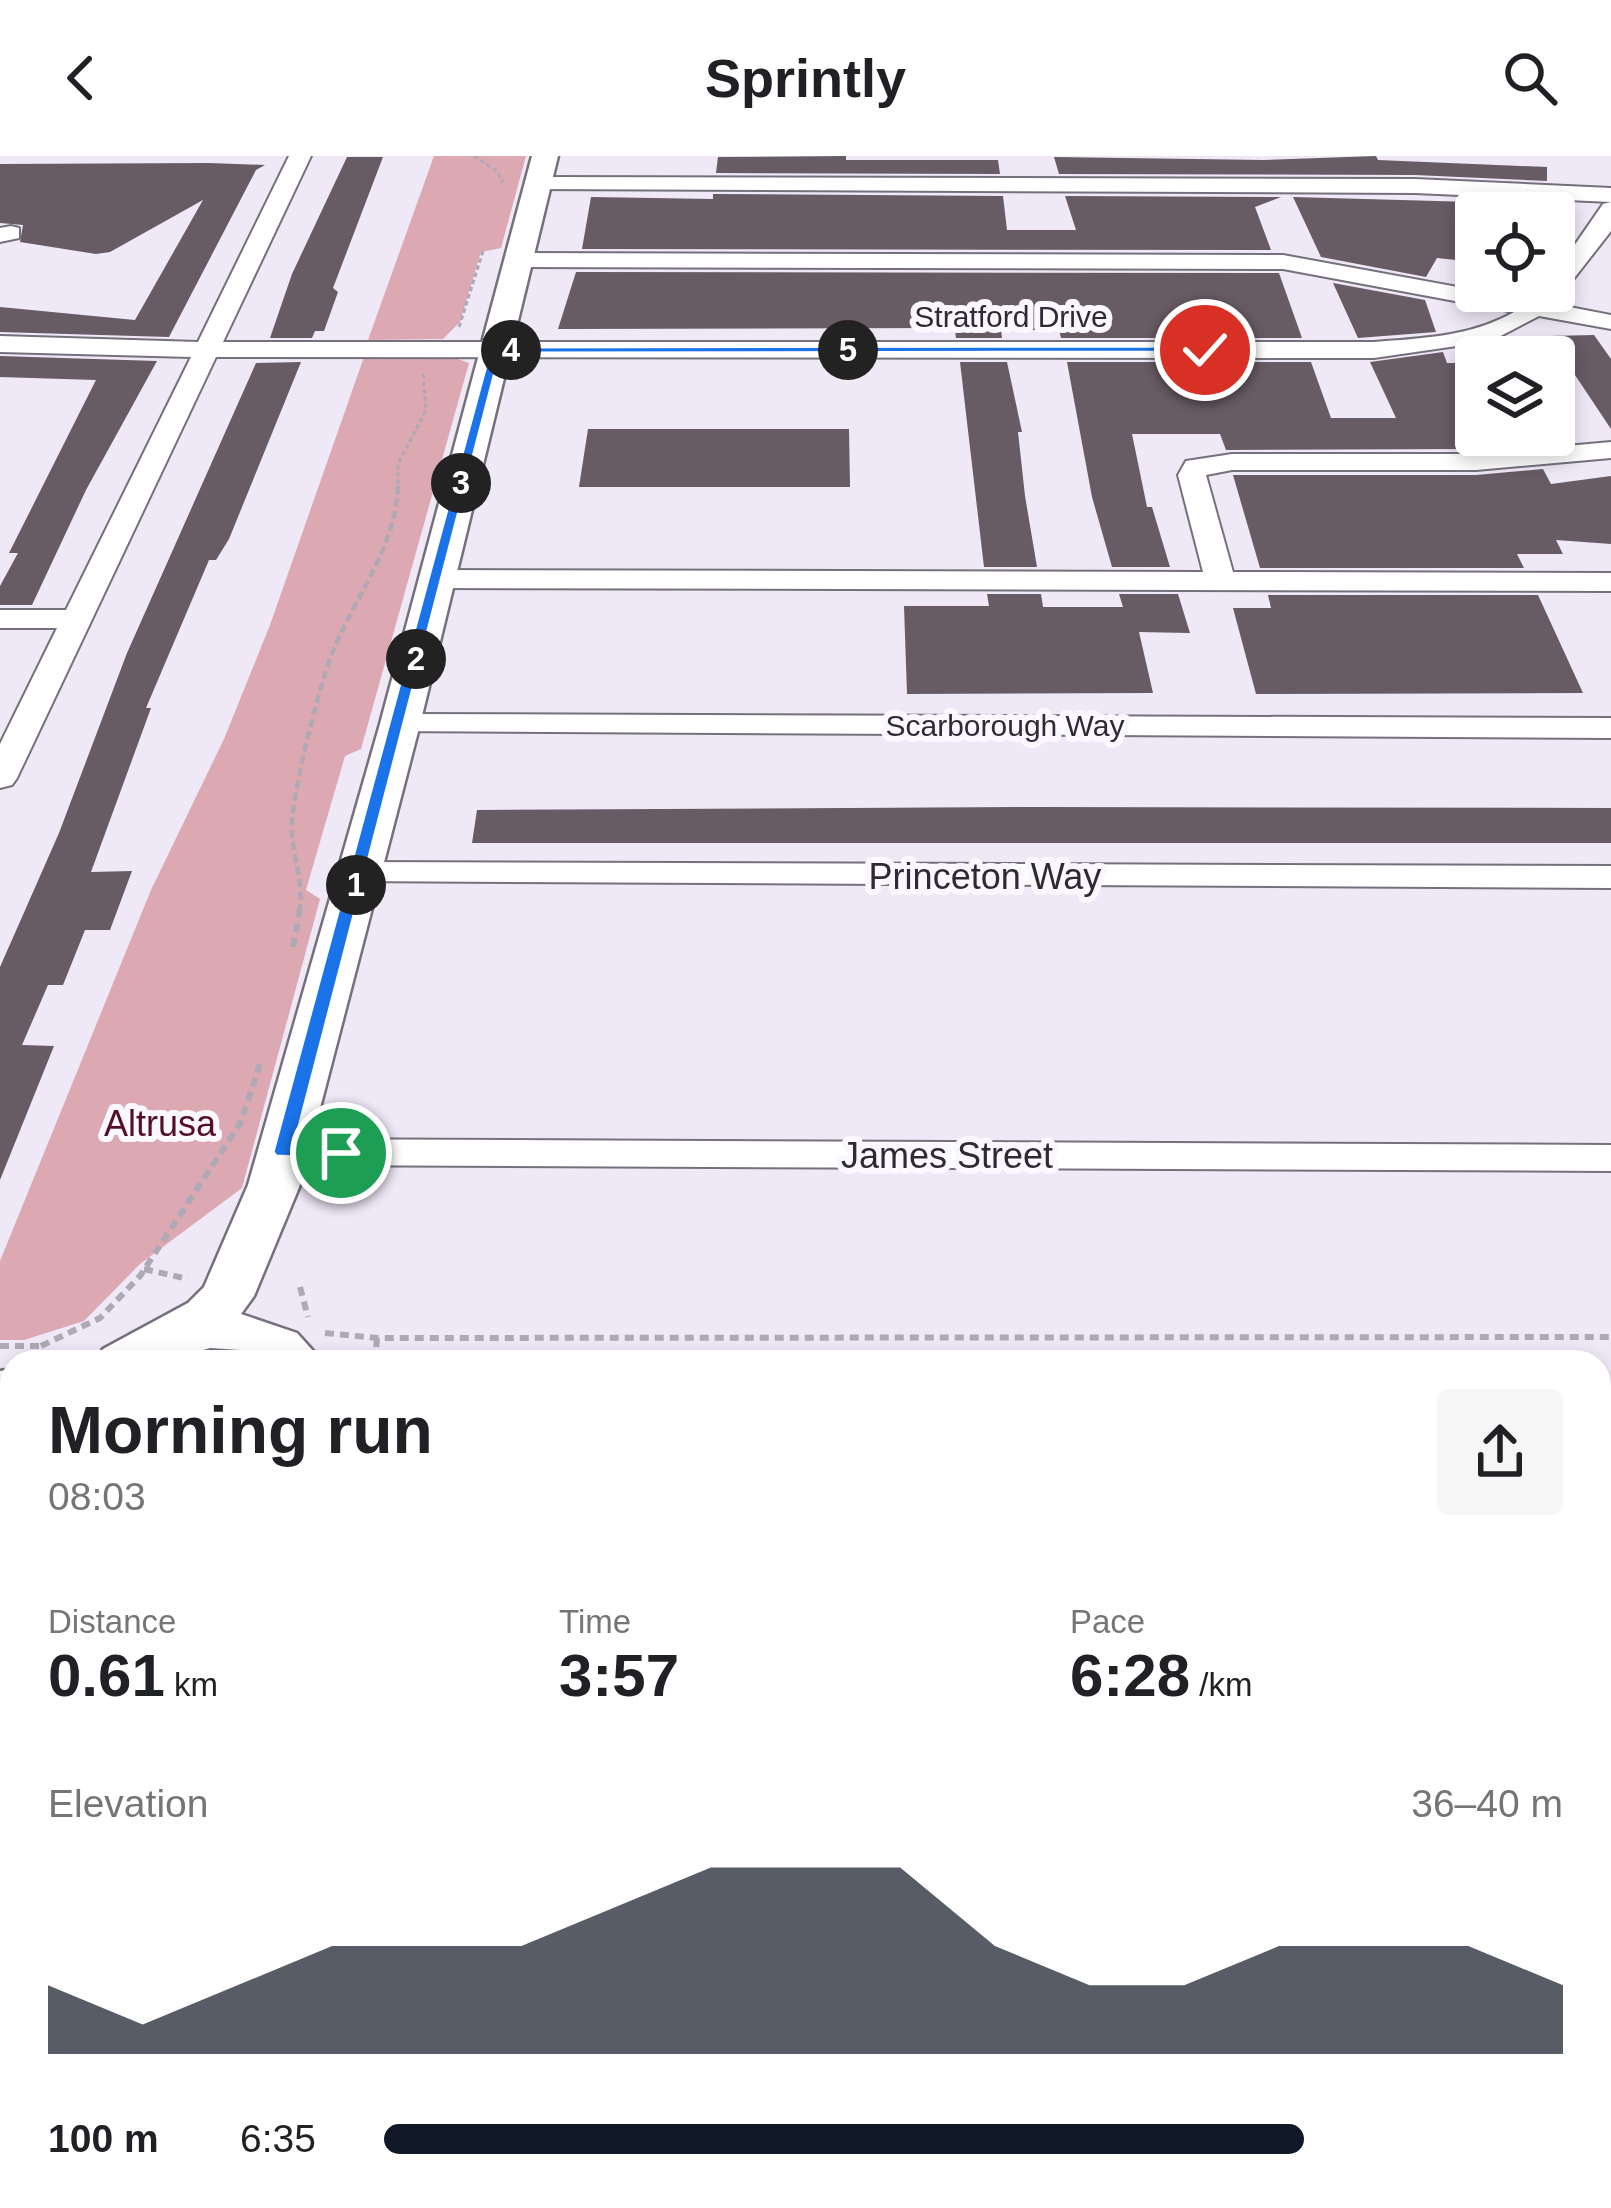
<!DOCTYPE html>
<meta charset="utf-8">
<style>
body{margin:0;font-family:Helvetica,sans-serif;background:#f6f6f6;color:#202124;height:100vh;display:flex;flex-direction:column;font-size:45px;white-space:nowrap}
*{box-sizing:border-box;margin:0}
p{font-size:39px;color:#757577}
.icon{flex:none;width:66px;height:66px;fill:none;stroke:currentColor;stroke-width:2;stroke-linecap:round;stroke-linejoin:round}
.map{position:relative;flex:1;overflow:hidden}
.side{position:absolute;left:0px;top:1194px;width:1611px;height:858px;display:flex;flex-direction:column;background:#fff;border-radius:36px 36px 0 0;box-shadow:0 6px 18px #0003}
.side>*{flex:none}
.fabs{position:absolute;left:1455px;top:36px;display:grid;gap:24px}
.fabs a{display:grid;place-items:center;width:120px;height:120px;border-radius:12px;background:#fff;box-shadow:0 6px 18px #0003;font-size:60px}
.pin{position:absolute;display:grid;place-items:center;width:102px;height:102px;color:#fff;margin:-51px;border:6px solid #fff;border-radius:50%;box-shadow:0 3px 12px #0007}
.km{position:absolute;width:60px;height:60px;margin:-30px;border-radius:50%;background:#222;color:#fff;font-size:33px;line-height:60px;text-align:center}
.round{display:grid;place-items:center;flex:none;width:126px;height:126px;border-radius:12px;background:#f6f6f6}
.head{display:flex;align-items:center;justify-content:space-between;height:204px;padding:0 48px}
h1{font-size:66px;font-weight:700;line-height:90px}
.stats{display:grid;grid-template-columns:repeat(3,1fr);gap:18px;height:204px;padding:12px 48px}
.stats div{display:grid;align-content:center}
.stats b{font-size:60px;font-weight:700}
.stats small{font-size:33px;font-weight:400}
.stats p{font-size:33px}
.chart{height:336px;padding:24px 48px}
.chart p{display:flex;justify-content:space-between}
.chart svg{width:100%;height:216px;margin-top:12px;fill:#111827;opacity:.7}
ul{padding:0 48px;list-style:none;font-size:39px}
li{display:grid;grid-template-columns:192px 144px 1fr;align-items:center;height:90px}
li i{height:30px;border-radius:15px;background:#111827}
header{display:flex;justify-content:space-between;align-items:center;height:156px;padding:0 48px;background:#fff;font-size:54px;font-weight:700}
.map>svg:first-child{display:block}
.green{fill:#dca8b2}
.building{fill:#675b64}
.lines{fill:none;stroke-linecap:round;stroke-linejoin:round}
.service-casing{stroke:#76707d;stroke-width:5}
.minor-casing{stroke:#76707d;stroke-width:4}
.tertiary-casing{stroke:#76707d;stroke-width:5}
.path-far3{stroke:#aea9b5;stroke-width:3;stroke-dasharray:4.5 3;stroke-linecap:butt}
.path-far2{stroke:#aea9b5;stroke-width:4.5;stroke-dasharray:8 4.5;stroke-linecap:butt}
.path-far1{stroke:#aea9b5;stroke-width:6;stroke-dasharray:9 6;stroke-linecap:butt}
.path{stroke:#aea9b5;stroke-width:8;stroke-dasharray:12 8;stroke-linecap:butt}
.service{fill:#fff;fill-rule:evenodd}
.minor{fill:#fff;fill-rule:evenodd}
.tertiary{fill:#fff;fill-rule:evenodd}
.route{fill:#1a73e8;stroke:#fff;stroke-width:3}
.labels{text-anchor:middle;stroke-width:12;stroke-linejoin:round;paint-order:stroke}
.far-street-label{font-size:30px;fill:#2d2a30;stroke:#faf8fe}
.street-label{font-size:36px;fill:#2d2a30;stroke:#faf8fe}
.park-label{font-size:36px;fill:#540f27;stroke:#faf8fe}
</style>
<header><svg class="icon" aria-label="back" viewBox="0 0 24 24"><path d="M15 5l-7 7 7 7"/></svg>Sprintly<svg class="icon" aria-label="search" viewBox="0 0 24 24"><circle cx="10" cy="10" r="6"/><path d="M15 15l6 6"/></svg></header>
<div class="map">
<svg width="1611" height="2052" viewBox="0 0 1611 2052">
<rect width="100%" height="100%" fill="#efe8f7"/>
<g class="green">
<polygon points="434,0 526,0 501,92 481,96 460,166 443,183 368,184"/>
<polygon points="364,201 452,201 469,207 361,593 345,600 306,734 320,743 242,1032 140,1108 84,1165 24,1184 0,1184 0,1105 151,734 224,583 270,469"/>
</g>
<g class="building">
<polygon points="846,0 846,4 998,4 1000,18 716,17 718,1"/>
<polygon points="1376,0 1378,4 1547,11 1547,25 1415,19 1059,18 1054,1 1263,4"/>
<polygon points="347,1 383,1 333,132 338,136 324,175 315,175 312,182 270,182 292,118"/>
<polygon points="209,7 265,9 256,14 169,181 0,176 0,151 135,164 203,44 110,96 96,98 20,86 23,69 0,67 0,8"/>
<polygon points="713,38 1003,40 1007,74 1076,74 1065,40 1281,41 1255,51 1271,94 582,93 591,41 713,43"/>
<polygon points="1293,41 1548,48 1549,57 1476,57 1476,67 1456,104 1437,102 1426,121 1321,101"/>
<polygon points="576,116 1279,117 1302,182 1061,182 1059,174 1001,174 1002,182 956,182 955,174 940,172 558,173"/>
<polygon points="1333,127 1425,144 1436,176 1358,182"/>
<polygon points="1594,179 1611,203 1611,273 1549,180"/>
<polygon points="1443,196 1447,207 1476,207 1476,279 1526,279 1531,289 1476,293 1226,294 1220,278 1132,278 1147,351 1152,351 1170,411 1112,411 1092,341 1067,206 1311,206 1331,262 1396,262 1370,206"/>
<polygon points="0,200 157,205 86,334 32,449 0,449 0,430 18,397 9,397 96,224 0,221"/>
<polygon points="301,206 229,383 216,404 209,404 146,552 151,552 91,716 132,715 110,774 85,774 63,829 48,829 22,889 54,890 0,1024 0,811 59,677 127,497 256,207"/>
<polygon points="960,206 1007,206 1022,276 1018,276 1025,340 1037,411 984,411"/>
<polygon points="588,273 849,273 850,331 579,331"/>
<polygon points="1543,313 1551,328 1611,320 1611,388 1556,384 1563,398 1517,398 1524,412 1260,412 1233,319 1476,319"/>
<polygon points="987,438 1041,438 1043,451 1123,451 1119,438 1178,438 1190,477 1139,476 1153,537 907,538 904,450 989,450"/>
<polygon points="1268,439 1538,439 1583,537 1256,538 1233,452 1271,452"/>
<polygon points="1038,651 1611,652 1611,687 472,687 477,654"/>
</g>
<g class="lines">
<defs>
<rect id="service" x="0" y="1570" width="12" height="22"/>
<g id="minor">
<path d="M289,0H311L223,186H1374C1423,182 1470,181 1514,156L1283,113L519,111L507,104L519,97L1283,99L1529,144L1540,135H1554V119L1603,48L1611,46V75L1554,148L1611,159V173L1539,160L1491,185L1374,202L216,201L17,622L12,629L0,632V588L57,472H0V454H66L191,201L0,196V180L198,186Z"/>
<polygon points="538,21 1415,23 1611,32 1611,46 1415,37 530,33 527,28"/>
<polygon points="11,70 19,72 19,82 0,86 0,72"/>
<polygon points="1611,286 1611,302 1476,314 1232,314 1206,319 1233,416 1611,417 1611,435 437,432 422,423 437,414 1203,416 1178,319 1186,305 1232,298 1476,298"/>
<polygon points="400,558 1611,562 1611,582 388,575 384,568 388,561"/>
<polygon points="359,706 1611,710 1611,732 346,725 341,717 346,709"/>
<polygon points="283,983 1611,989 1611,1015 283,1009 268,1005 262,996 268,987"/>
<rect x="1599" y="1554" width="12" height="42"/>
<polygon points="170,2040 232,2040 237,2052 175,2052"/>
<polygon points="1352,2040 1414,2040 1416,2052 1354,2052"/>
</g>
<g id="tertiary">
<polygon points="532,0 558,0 420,568 300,1029 254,1140 241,1158 297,1177 323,1206 261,1206 240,1194 210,1192 163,1206 95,1206 103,1193 188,1147 204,1131 248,1029 380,568"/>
<polygon points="12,1213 12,1251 0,1253 0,1215"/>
<rect x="1599" y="1231" width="12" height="40"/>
<polygon points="12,1830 12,1907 0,1911 0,1835"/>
</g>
</defs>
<use href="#service" class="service-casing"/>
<use href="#minor" class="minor-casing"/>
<use href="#tertiary" class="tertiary-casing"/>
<g class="path-far3">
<polyline points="474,0 497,15 503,27"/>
<polyline points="459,171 484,92"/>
<polyline points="398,328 398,308 426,254 423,216"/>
</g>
<path class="path-far2" d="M299,756C305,725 290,696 292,665C296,623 314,553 327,512C347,448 398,396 398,325"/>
<g class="path-far1">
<polyline points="293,791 300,753"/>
<polyline points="144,1113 188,1123"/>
<polyline points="300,1131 308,1161"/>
<polyline points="325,1177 377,1182 1611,1181"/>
<polyline points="0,1190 41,1190 41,1206"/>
<polyline points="41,1190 100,1162 140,1120 241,966 260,908"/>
<polyline points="375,1206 377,1182"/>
<polyline points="0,1281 12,1281"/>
</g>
<polyline class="path" points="0,1682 12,1659"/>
<use href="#service" class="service"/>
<use href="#minor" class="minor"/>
<use href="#tertiary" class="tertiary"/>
</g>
<polygon class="route" points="1205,190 1209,196 500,197 294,990 341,991 350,997 341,1003 276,1000 273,996 491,191"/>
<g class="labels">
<g class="far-street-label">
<text x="1011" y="171">Stratford Drive</text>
<text x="1005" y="580">Scarborough Way</text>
</g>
<g class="street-label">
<text x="985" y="733">Princeton Way</text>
<text x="947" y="1012">James Street</text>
</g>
<g class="park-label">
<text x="160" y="980">Altrusa</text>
</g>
</g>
</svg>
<div class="fabs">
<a><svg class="icon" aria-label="locate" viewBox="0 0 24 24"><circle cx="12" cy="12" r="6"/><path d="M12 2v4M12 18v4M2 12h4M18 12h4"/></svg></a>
<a><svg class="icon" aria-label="layers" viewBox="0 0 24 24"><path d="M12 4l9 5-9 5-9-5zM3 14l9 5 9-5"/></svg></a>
</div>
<div class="pin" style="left:341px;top:997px;background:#1e9e55"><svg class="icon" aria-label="arrive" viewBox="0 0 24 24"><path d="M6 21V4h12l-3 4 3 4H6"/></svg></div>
<div class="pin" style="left:1205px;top:194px;background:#d93025"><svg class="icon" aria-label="check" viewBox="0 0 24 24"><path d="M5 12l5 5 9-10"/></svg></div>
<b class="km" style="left:356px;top:729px">1</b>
<b class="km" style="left:416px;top:503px">2</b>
<b class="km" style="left:461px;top:327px">3</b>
<b class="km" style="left:511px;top:194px">4</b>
<b class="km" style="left:848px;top:194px">5</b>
<section class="side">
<div class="head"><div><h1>Morning run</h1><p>08:03</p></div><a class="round"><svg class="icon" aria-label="share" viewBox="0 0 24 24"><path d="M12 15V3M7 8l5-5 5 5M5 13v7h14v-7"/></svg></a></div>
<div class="stats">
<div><p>Distance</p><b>0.61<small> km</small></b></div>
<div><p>Time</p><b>3:57</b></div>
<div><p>Pace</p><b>6:28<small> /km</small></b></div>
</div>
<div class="chart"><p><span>Elevation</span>36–40 m</p>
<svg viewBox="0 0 160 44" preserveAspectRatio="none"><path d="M0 44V30L10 38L20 30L30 22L40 22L50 22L60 14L70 6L80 6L90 6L100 22L110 30L120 30L130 22L140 22L150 22L160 30V44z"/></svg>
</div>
<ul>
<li><b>100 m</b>6:35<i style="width:78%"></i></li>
</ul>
</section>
</div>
